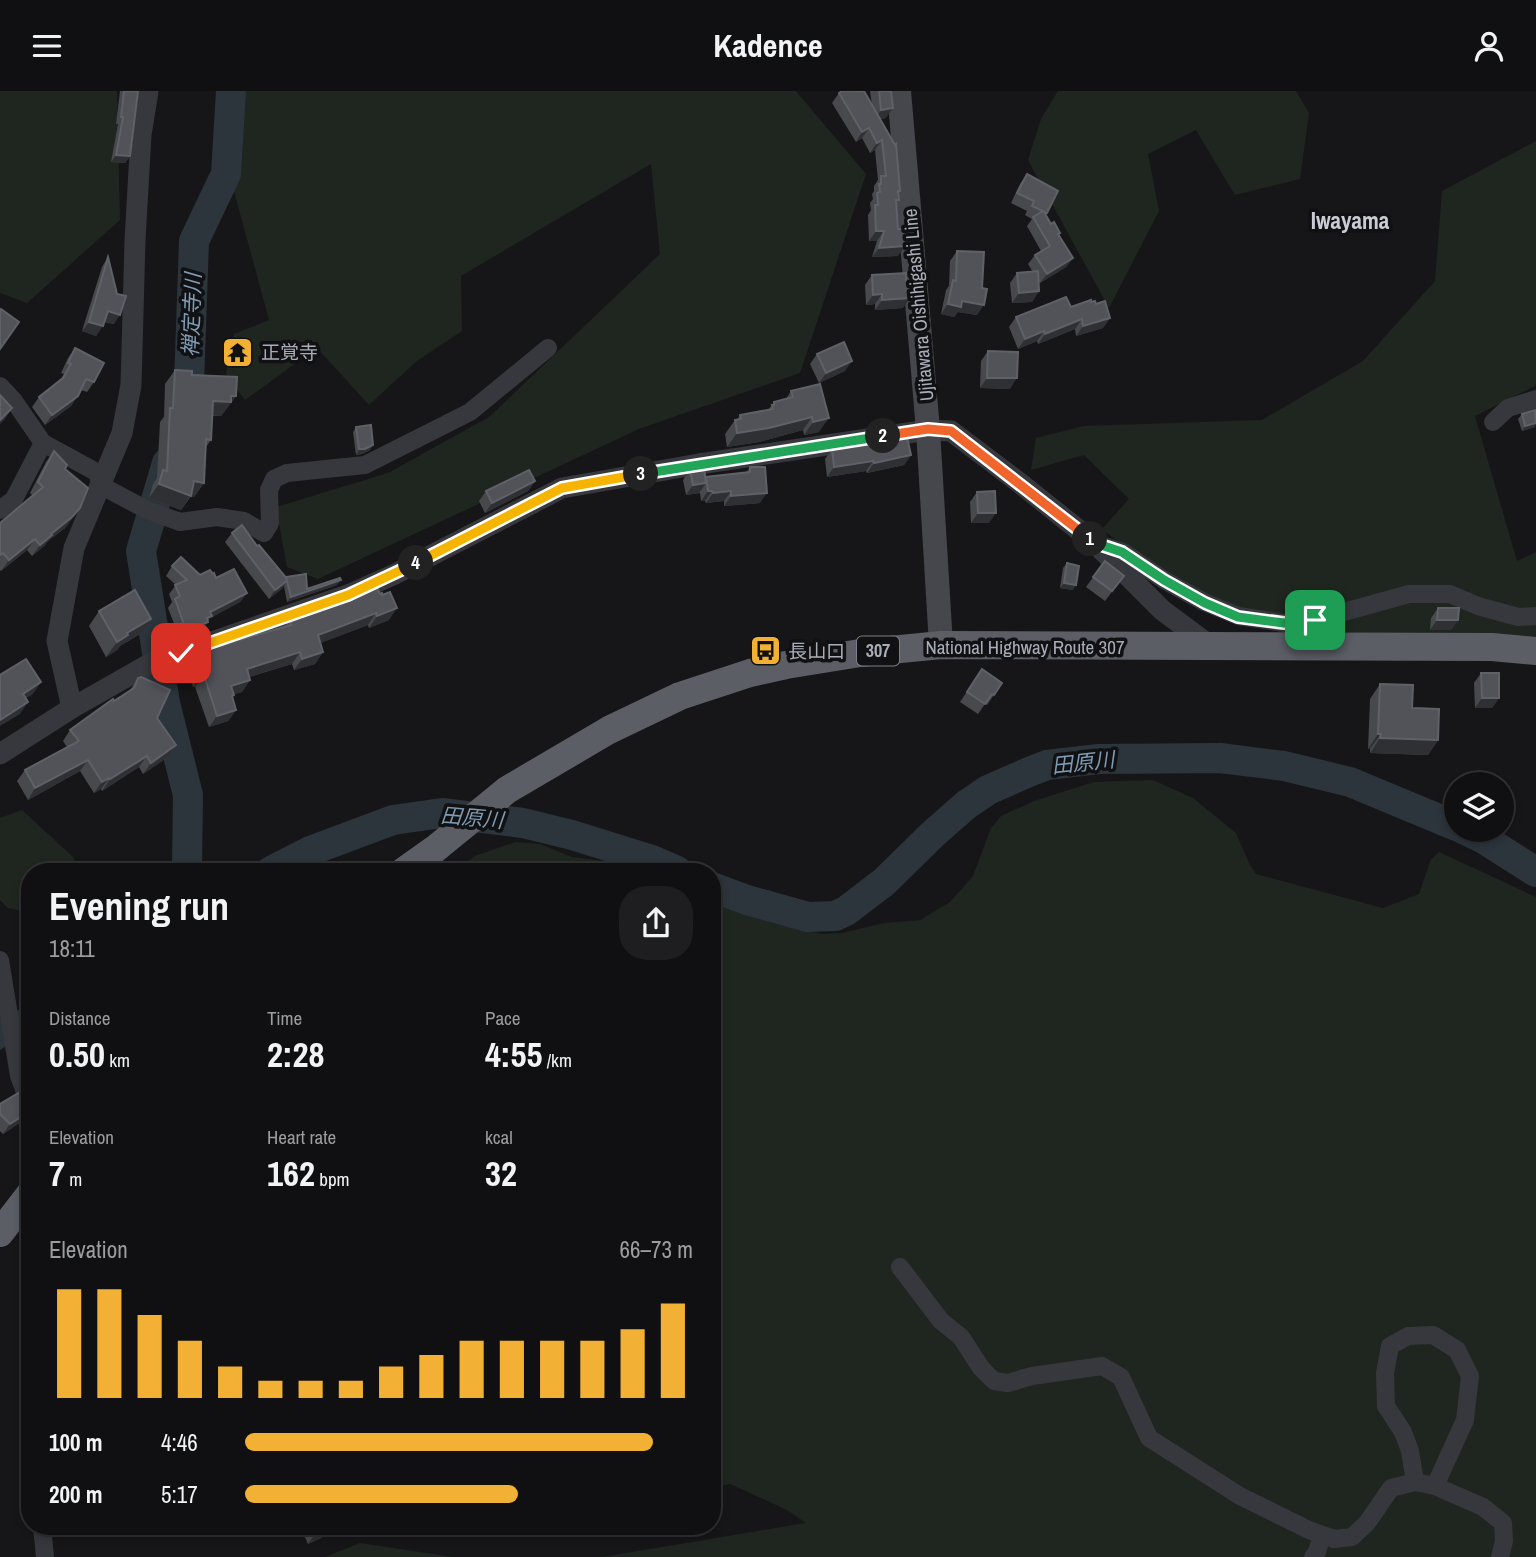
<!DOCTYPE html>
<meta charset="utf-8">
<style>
body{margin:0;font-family:"Archivo Narrow","Noto Sans JP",sans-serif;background:#1e1e20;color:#f1f3f6;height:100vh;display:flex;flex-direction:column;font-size:26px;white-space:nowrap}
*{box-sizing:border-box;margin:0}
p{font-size:23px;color:#9c9d9f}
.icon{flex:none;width:38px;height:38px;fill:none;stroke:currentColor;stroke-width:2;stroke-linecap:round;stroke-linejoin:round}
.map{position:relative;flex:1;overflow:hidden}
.drawer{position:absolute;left:21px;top:772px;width:700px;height:672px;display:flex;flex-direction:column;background:#101012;border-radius:28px;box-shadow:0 4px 10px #0003,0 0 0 2px #303032}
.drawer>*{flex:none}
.tools{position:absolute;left:1444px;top:681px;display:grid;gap:14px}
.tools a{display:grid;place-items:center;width:70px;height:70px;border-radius:50%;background:#101012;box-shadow:0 4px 10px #0003,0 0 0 2px #303032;font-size:35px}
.pin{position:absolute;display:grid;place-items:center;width:60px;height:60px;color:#fff;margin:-30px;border-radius:14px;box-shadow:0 4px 10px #0006}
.km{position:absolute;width:35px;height:35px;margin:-18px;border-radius:50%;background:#222;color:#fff;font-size:19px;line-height:35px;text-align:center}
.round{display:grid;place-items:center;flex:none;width:74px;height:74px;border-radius:28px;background:#1e1e20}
.summary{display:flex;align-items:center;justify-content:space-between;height:119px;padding:0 28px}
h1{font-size:38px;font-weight:700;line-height:52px}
.stats{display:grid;grid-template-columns:repeat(3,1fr);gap:10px;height:119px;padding:7px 28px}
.stats div{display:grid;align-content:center}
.stats b{font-size:35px;font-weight:700}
.stats small{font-size:19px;font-weight:400}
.stats p{font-size:19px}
.chart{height:196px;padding:14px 28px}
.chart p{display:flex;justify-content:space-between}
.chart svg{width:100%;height:126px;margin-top:7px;stroke:#f2b134;stroke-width:6}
ul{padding:0 28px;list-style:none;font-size:23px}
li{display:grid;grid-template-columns:112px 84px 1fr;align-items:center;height:52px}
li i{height:18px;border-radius:9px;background:#f2b134}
header{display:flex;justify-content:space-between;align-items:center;height:91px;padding:0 28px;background:#101012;font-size:32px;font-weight:700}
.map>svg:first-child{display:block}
.green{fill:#1e261f}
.water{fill:#2c353c}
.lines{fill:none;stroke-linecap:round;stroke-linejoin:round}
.river{stroke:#2c353c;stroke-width:30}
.minor{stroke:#37383d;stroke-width:18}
.tertiary{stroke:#37383d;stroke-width:21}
.secondary{stroke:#45474d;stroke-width:24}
.trunk{stroke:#5b5e65;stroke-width:28}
.wall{fill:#47494d}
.shaded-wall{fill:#2f3033}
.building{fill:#525359;stroke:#5f6168;stroke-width:2}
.split-1-casing{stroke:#fff;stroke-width:14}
.split-2-casing{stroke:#fff;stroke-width:14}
.split-3-casing{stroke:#fff;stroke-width:14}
.split-4-casing{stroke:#fff;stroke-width:14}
.split-5-casing{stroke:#fff;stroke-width:14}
.split-1{stroke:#22a559;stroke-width:9}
.split-2{stroke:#f0652b;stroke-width:9}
.split-3{stroke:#22a559;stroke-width:9}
.split-4{stroke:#f5b400;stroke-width:9}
.split-5{stroke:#f5b400;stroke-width:9}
.labels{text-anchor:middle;stroke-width:7;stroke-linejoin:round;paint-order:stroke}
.shield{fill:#111113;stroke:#7b7e86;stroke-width:2}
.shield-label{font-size:18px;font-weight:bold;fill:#a8adb8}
.street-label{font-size:19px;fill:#a8adb8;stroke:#111113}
.poi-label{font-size:19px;fill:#a8adb8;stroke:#111113;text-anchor:start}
.water-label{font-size:21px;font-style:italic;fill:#7f9bb3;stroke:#111113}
.quarter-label{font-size:23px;font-weight:bold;fill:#c9ccd4;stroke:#111113}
</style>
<header><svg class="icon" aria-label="menu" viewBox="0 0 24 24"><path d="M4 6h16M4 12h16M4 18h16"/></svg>Kadence<svg class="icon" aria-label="person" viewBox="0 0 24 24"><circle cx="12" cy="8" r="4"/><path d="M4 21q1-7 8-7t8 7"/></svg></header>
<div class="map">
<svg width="1536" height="1466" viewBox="0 0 1536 1466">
<rect width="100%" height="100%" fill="#161618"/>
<g class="green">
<polygon points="0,0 117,0 120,129 27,212 0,202"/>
<polygon points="243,0 796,0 866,83 800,282 639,338 318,488 287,476 276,416 388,382 489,326 660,163 651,73 461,185 462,240 417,270 369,314 317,257 245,309 226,283 234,243 269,229 232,93 241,2"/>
<polygon points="1058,0 1296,0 1309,22 1300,88 1235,104 1196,39 1148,63 1159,120 1109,217 1028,69 1041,28"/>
<polygon points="1536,50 1536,292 1535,295 1475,325 1517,470 1536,461 1536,552 1329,540 1208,522 1102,438 1129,408 1084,364 1031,379 1036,347 1084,335 1262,329 1363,270 1435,190 1442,100"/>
<polygon points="1153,689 1193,707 1236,742 1250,774 1256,783 1383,817 1419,803 1431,768 1439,761 1536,806 1536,1466 602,1466 806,1432 785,1418 730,1393 712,1397 712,810 747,823 821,843 842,842 884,832 920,829 950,811 973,785 991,737 1001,725 1034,710 1094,691"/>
<polygon points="22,719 73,766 79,780 30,780 30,822 8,817 0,809 0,727"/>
<polygon points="515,751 540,753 572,766 621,772 643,780 454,780 475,765"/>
<polygon points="360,1452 453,1466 325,1466"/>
</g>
<polygon class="water" points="30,914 30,940 0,959 0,927"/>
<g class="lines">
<g class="river">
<polyline points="181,320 189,293 194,150 226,83 231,0"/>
<polyline points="167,372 141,460 165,612 188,704 187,777 185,780"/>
<polyline points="1463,738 1484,748 1536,781"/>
<polyline points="271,780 310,760 393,729 442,722 523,732 572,744 652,769 677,780"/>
<polyline points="712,796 747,809 808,826 835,825 846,820 884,791 933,743 966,714 988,699 1029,681 1047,674 1099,668 1220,667 1284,675 1350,691 1456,735"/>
</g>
<g class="minor">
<polyline points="0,295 14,310 43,352 98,382 100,394 147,419 180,431 217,426 244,430 264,442 270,432 269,399 274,388 287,382 365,374 470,321 548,257"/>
<polyline points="1493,331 1508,317 1536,308"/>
<polyline points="0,419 14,408 43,352"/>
<polyline points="1095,452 1123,461 1164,489 1204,511 1238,525 1284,532 1315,529 1409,503 1450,503 1478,515 1518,526 1536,525"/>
<polyline points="0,869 19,985 30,1014"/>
<polyline points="900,1176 941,1230 961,1246 981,1277 994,1290 1008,1292 1032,1285 1102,1275 1121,1286 1149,1347 1240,1405 1309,1439 1334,1448 1352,1446 1367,1432 1391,1397 1415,1391 1435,1395 1483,1416 1503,1432 1504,1450 1500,1466"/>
<polyline points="1415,1391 1410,1360 1403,1341 1386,1315 1385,1282 1390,1255 1408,1245 1433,1244 1457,1259 1470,1285 1465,1329 1435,1395"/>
<polyline points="42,1435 45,1466"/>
<polyline points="1313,1466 1317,1461 1322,1444"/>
</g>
<g class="tertiary">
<polyline points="72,617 151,572 348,504 395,483 562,397 699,373 928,339 951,340 1021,393 1095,452 1162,519 1209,554"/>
<polyline points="0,663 72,617 57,550 74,457 122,342 131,294 135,149 141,44 148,0"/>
</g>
<polyline class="secondary" points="899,0 928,339 941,554"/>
<g class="trunk">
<polyline points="404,780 435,758 507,699 609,639 680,605 750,582 786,574 860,562 941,554 1492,556 1536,560"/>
<polyline points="0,1142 30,1103"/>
</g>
</g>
<g class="wall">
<polygon points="120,0 138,0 130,65 125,72 111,71 118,33 116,33"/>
<polygon points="870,0 891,0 886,27 880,28 900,100 899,103 899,109 897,113 898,165 872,166 877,150 869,150 868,124 871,119 870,112 873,108 872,103 874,100 874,95 878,89 875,59 870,62 862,47 856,51 832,12 839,2 872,15"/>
<polygon points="1027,83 1058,100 1046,124 1073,167 1066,176 1040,192 1038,190 1039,200 1032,211 1012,212 1010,192 1017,182 1033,181 1028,173 1035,164 1041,160 1027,135 1032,128 1025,124 1027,120 1011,112 1020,93"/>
<polygon points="957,160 977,224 958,221 954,226 941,223 946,199 949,195 950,170"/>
<polygon points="108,166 114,233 104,231 96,245 82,240 102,176"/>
<polygon points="872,184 903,217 875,219 875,213 866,214 865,194"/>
<polygon points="1091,211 1096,213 1110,227 1103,237 1076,245 1075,238 1038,253 1037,250 1018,258 1009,236 1016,226"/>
<polygon points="75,257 94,291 87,301 81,299 71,315 45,334 32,316 39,306 60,290 64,283 61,282 68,267"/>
<polygon points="988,260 1010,298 980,297 981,270"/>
<polygon points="817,263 845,280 819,292 810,273"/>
<polygon points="175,279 192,284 236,305 221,325 212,325 211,349 206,356 204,392 194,406 191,405 181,419 149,407 153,393 157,387 160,331 164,326 165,293"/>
<polygon points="820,293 819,341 804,344 803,339 759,351 727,356 725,343 735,329 737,329 740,324 768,319 774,311 786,308 791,300"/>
<polygon points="1522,323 1535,336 1522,340 1518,328"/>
<polygon points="356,336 370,359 362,363 356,364 353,341"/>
<polygon points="832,358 911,364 904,374 867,382 866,380 827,386 825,368"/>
<polygon points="54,360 65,378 80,417 65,437 48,450 44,455 32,465 27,459 1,480 0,479 0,432 33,405 30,402 46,371"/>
<polygon points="750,376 760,412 724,415 724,410 706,412 705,410 701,410 700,402 686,404 683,389 690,379 706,387 746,382"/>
<polygon points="535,390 528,400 485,422 479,410 486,400"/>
<polygon points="977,401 989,432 971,432 970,411"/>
<polygon points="232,442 257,455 286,487 307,498 337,494 287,511 284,495 269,508 225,451"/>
<polygon points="1105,470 1124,485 1105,510 1086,496"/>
<polygon points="1067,472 1073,499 1060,497 1063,477"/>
<polygon points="172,475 216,487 247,502 240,511 210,527 202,540 180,548 168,517 172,511 169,503 176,494 166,485"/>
<polygon points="360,505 389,529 369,537 368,534 320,552 323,561 315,573 294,579 292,573 249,586 250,589 242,601 234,603 232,607 236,619 228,630 209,636 195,596 193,596 186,574 194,562 285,535 290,529"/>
<polygon points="1438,517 1458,529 1451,539 1430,539 1431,527"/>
<polygon points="99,520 140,543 120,555 117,559 106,566 89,535"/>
<polygon points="982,578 1002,592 987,614 985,613 978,623 960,611"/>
<polygon points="1481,582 1499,607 1492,617 1475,617 1474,592"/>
<polygon points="138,587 157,627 176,654 168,666 143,683 139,676 102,700 101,698 94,702 80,680 28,709 17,690 25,679 67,656 63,650 70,639 130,599"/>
<polygon points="1380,593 1412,617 1438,649 1428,664 1370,662 1370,658 1368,658 1370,608"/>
<polygon points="0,1013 24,1029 3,1043 0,1040"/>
<polygon points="300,1435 327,1435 321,1447 308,1453"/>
</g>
<g class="shaded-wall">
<polygon points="893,17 886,27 874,29 881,19"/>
<polygon points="869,37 862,47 856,51 862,41"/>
<polygon points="882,49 875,59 870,62 877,52"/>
<polygon points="116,64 130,65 125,72 111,71"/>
<polygon points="876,140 884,140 877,150 869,150"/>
<polygon points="905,155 898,165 872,166 879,157"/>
<polygon points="1073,167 1066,176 1040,192 1047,183"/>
<polygon points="1039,200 1032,211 1012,212 1019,202"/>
<polygon points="882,203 875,213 866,214 873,204"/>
<polygon points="910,207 903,217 875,219 882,209"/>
<polygon points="962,210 984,214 977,224 958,221 954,226 941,223 948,213"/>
<polygon points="108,220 120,224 114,233 101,230"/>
<polygon points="1110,227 1103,237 1076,245 1083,235"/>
<polygon points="1082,228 1075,238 1038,253 1045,243"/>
<polygon points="89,231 103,235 96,245 82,240"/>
<polygon points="1044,240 1037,250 1018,258 1025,248"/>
<polygon points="852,270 845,280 819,292 826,282"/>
<polygon points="987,287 1017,287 1010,298 980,297"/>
<polygon points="78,305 71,315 45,334 52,324"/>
<polygon points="231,305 236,305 221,325 203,324 213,310"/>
<polygon points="12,317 5,328 0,333 0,329"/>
<polygon points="812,326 803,339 759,351 727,356 737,342"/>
<polygon points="829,327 819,341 804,344 813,331"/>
<polygon points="1536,332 1535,336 1522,340 1525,335"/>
<polygon points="373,354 370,359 362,363 356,364 359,358"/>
<polygon points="911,364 904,374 867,382 874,372"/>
<polygon points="873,370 866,380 827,386 834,376"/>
<polygon points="194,390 204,392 194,406 190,405 181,419 149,407 159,393"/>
<polygon points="535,390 528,400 485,422 492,412"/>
<polygon points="706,392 699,402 686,404 693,394"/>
<polygon points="708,400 712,400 705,410 701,410"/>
<polygon points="731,400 724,410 706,412 713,402"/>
<polygon points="767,402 760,412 724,415 731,405"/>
<polygon points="80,417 65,437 48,450 44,455 32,465 40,454 51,443"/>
<polygon points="978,422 996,422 989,432 971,432"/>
<polygon points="35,448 27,459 1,480 9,469"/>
<polygon points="288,489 282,498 269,508 275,499"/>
<polygon points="341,489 337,494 287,511 291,506"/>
<polygon points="1064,492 1076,494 1073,499 1060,497"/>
<polygon points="247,502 240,511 210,527 202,540 180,548 186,539 210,521"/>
<polygon points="397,517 389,529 369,537 377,525"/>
<polygon points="376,522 368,534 310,556 318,544"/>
<polygon points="151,528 140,543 120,555 117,559 106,566 117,551 127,542"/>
<polygon points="1437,529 1458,529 1451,539 1430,539"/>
<polygon points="300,561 292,573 238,589 247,578"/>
<polygon points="323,561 315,573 294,579 302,568"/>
<polygon points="204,584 195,596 193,596 201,585"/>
<polygon points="250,589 242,601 223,606 231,595"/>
<polygon points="41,591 33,603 15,614 23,603"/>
<polygon points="1482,607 1499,607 1492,617 1475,617"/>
<polygon points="28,611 20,623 0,635 0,629"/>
<polygon points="236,619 228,630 209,636 217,625"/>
<polygon points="1378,643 1381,643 1370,658 1368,658"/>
<polygon points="1380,647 1438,649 1428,664 1370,662"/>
<polygon points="176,654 168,666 143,683 151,672"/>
<polygon points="147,665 139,676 102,700 110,688"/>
<polygon points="88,669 80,680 28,709 35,697"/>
<polygon points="109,687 101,698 94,702 102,691"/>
<polygon points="30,1020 24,1029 3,1043 10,1033"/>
<polygon points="328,1437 321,1447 308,1453 315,1443"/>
</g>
<g class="building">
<polygon points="124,0 138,0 130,65 116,64 123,26 121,26"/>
<polygon points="842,0 864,0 895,54 896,53 900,100 898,100 899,109 896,109 898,138 904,138 905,155 879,157 884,140 876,140 875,114 878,114 877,102 880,101 879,93 881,93 881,85 886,85 882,49 877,52 869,37 862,41 839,2"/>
<polygon points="879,0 891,0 893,17 881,19"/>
<polygon points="1027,83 1058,100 1047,122 1044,121 1051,133 1054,131 1060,142 1058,143 1073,167 1047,183 1035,164 1050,155 1033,126 1043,120 1032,115 1034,110 1017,102"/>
<polygon points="957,160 984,161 982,197 987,198 984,214 962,210 961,216 948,213 953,189 956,190"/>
<polygon points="108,166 117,203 126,205 120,224 108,220 103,235 89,231"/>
<polygon points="1038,180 1039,200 1019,202 1017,182"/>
<polygon points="906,182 906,190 908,190 910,207 882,209 882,203 873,204 872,184"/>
<polygon points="1066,206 1071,216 1091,209 1091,211 1095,210 1096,213 1105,210 1110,227 1083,235 1082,228 1045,243 1044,240 1025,248 1016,226"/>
<polygon points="1,218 19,231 0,258 0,219"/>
<polygon points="844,251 852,270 826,282 817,263"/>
<polygon points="75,257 104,272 94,291 86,288 78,305 52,324 39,306 63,287 71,273 68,272"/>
<polygon points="988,260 1018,261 1017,287 987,287"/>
<polygon points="175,279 192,280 192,284 237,286 236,305 231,305 231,311 213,310 211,349 206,348 204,392 194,390 191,405 159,393 163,379 167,380 170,317 173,317"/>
<polygon points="820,293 829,327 813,331 812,326 769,337 737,342 735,329 741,328 740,324 773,318 772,314 774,314 774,311 793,306 791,300"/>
<polygon points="0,304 12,317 0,329"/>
<polygon points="1535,319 1536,332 1525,335 1522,323"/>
<polygon points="371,334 373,354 365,358 359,358 356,336"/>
<polygon points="907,346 911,364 874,372 873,370 834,376 832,358"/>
<polygon points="54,360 67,374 65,378 88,397 80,417 72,426 51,443 52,444 40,454 35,448 9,469 3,462 0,464 0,432 43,396 38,391"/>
<polygon points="750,376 765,376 767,402 731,405 731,400 713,402 712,400 708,400 706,386 750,381"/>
<polygon points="704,377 706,392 693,394 690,379"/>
<polygon points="529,379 535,390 492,412 486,400"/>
<polygon points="995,400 996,422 978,422 977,401"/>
<polygon points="242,434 257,455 259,454 288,489 275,499 232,442"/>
<polygon points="181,466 200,484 210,479 213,483 214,482 216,487 234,478 247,502 210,521 212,525 207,527 208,531 186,539 175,508 180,505 175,494 187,489 172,475"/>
<polygon points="1105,470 1124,485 1112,500 1093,486"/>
<polygon points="1067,472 1079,475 1076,494 1064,492"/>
<polygon points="306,483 307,498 340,487 341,489 291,506 286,486"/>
<polygon points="377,497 380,503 382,502 382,504 390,501 397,517 377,525 376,522 318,544 323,561 302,568 300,561 247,578 250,589 231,595 234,604 232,605 236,619 217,625 204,584 201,585 194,562 291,534 290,529 360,505"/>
<polygon points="135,499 151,528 127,542 128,544 117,551 99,520"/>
<polygon points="1438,517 1459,517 1458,529 1437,529"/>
<polygon points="26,568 41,591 23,603 28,611 0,629 0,584"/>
<polygon points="982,578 1002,592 994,604 992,603 985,613 967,601"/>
<polygon points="1481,582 1499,582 1499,607 1482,607"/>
<polygon points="141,586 170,599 157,627 176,654 151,672 147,665 110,688 109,687 102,691 88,669 35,697 25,679 79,650 70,639 113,608 114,610 134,597 138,587"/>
<polygon points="1380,593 1413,594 1412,617 1439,618 1438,649 1380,647 1381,643 1378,643"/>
<polygon points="20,1001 30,1017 30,1020 10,1033 0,1023 0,1013"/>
<polygon points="311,1435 327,1435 328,1437 315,1443"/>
</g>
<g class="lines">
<defs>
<polyline id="split-1" points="1090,448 1095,452 1122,461 1164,489 1205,512 1238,526 1284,532 1315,529"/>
<polyline id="split-2" points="883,345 928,338 951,340 1090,448"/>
<polyline id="split-3" points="641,383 883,345"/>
<polyline id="split-4" points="416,472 562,397 641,383"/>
<polyline id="split-5" points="181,562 348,504 416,472"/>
</defs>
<use href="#split-1" class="split-1-casing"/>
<use href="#split-2" class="split-2-casing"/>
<use href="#split-3" class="split-3-casing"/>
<use href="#split-4" class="split-4-casing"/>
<use href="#split-5" class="split-5-casing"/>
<use href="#split-1" class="split-1"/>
<use href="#split-2" class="split-2"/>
<use href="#split-3" class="split-3"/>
<use href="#split-4" class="split-4"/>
<use href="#split-5" class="split-5"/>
</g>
<defs>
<symbol id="temple-square" viewBox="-11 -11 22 22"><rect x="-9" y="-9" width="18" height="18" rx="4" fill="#f2b134" stroke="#111113"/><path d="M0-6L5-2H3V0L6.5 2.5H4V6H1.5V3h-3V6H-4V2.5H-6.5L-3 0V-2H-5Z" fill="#111"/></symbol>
<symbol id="bus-square" viewBox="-11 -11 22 22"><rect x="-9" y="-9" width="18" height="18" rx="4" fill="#f2b134" stroke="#111113"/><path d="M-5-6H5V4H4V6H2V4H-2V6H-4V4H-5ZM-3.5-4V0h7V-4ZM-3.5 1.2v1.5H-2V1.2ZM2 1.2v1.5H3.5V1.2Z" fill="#111"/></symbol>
</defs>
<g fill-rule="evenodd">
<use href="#temple-square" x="220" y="244" width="35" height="35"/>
<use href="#bus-square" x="748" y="542" width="35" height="35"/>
</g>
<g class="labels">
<rect class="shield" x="857" y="545.5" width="42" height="29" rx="5"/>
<g class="shield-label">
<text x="878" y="566">307</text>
</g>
<g class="street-label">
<text transform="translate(918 214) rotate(-95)" y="7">Ujitawara Oishihigashi Line</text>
<text x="1025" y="563">National Highway Route 307</text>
</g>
<g class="poi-label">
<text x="261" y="268">正覚寺</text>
<text x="788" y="567">長山口</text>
</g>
<g class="water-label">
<text transform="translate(192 224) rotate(-88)" y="7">禅定寺川</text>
<text transform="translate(1083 672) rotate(-6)" y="7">田原川</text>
<text transform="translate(472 727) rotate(5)" y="7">田原川</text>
</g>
<g class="quarter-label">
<text x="1350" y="138">Iwayama</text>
</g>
</g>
</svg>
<div class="tools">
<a><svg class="icon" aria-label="layers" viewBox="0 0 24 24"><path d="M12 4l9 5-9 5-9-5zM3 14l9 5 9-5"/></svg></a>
</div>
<div class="pin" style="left:1315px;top:529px;background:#1e9e55"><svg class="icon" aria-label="arrive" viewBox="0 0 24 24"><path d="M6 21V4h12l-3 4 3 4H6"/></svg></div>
<div class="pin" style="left:181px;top:562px;background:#d93025"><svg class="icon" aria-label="check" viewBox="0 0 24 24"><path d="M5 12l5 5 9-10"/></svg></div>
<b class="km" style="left:1090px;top:448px">1</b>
<b class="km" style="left:883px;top:345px">2</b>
<b class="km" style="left:641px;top:383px">3</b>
<b class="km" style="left:416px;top:472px">4</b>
<section class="drawer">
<div class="summary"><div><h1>Evening run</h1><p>18:11</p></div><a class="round"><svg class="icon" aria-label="share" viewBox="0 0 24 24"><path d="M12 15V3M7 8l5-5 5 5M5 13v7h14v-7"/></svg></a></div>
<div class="stats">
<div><p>Distance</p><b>0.50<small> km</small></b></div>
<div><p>Time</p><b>2:28</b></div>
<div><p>Pace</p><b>4:55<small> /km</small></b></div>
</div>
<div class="stats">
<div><p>Elevation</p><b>7<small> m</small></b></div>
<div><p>Heart rate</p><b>162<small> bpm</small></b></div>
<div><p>kcal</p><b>32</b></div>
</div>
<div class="chart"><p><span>Elevation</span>66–73 m</p>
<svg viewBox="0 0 160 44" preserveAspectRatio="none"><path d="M5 44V6M15 44V6M25 44V15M35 44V24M45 44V33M55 44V38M65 44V38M75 44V38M85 44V33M95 44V29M105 44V24M115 44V24M125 44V24M135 44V24M145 44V20M155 44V11"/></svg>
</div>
<ul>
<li><b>100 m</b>4:46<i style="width:91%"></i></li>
<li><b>200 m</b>5:17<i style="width:61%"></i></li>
</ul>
</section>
</div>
